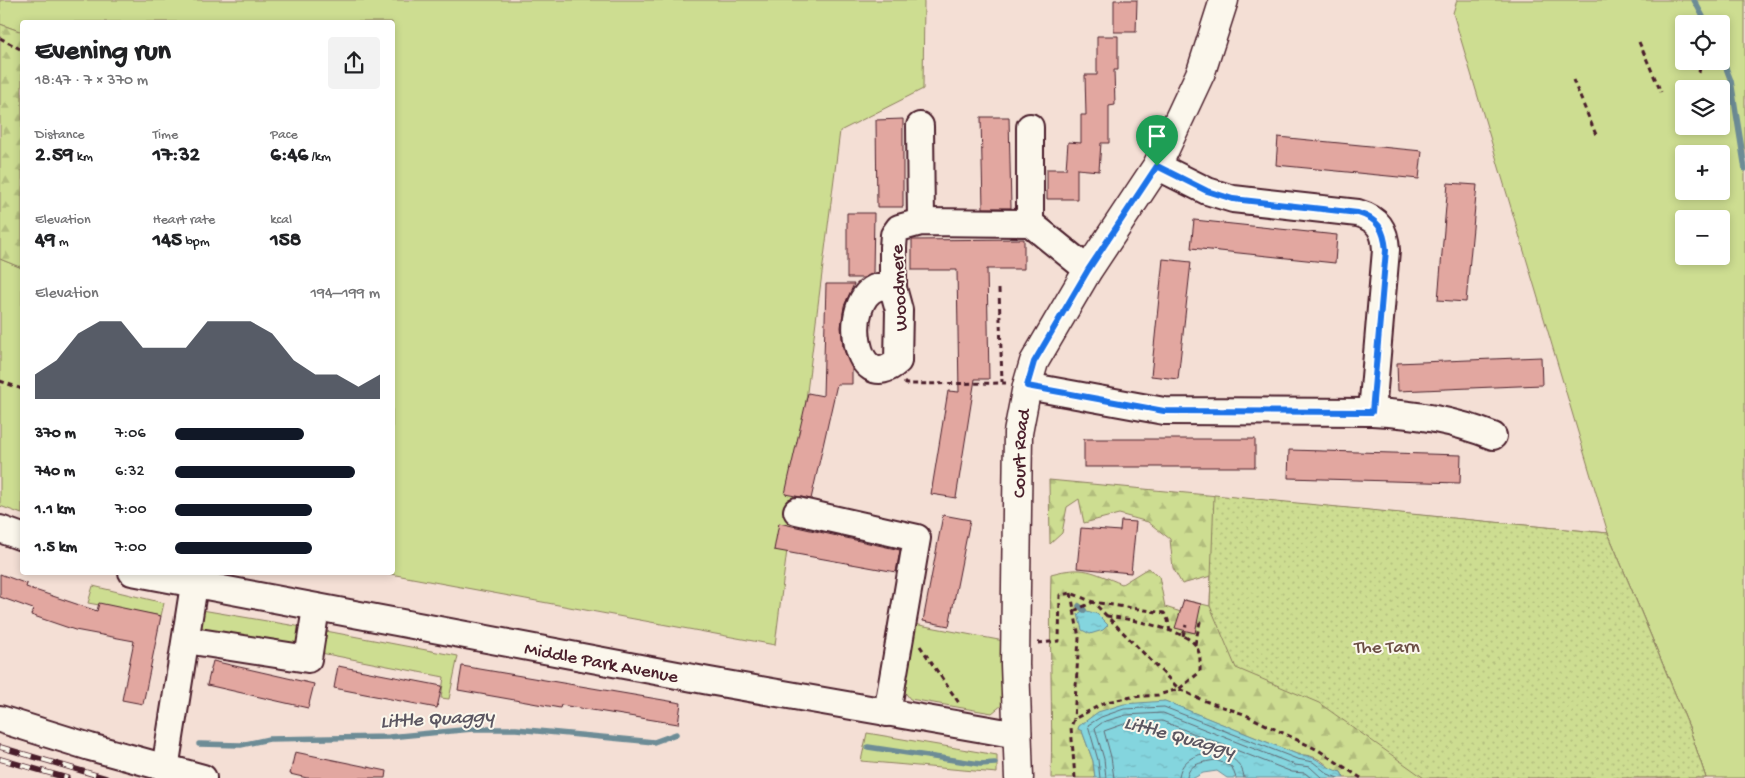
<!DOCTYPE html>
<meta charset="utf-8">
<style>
body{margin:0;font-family:"Gochi Hand",sans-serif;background:#f2f2f2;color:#202124;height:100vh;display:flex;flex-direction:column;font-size:19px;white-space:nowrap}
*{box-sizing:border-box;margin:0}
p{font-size:16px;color:#757577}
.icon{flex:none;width:28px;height:28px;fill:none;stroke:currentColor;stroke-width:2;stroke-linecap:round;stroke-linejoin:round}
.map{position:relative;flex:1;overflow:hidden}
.side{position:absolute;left:20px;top:20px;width:375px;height:555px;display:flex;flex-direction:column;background:#fff;border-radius:5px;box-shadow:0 2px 8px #0003}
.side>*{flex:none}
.fabs{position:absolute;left:1675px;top:15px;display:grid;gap:10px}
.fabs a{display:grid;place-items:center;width:55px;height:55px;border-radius:5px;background:#fff;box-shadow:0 2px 8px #0003;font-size:25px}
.pin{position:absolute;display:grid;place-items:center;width:42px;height:42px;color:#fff;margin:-51px -21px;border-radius:50% 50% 50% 0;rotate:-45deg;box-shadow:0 0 5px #0007}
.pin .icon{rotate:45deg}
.round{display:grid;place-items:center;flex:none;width:52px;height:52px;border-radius:5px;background:#f2f2f2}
.headline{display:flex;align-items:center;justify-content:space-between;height:85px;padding:0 15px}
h1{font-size:28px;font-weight:700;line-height:38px}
.stats{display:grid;grid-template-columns:repeat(3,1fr);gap:8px;height:85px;padding:5px 15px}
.stats div{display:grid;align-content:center}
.stats b{font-size:21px;font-weight:700}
.stats small{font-size:14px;font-weight:400}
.stats p{font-size:14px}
.chart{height:140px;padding:10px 15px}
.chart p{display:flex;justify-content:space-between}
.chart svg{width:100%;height:90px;margin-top:5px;fill:#111827;opacity:.7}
ul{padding:0 15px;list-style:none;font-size:16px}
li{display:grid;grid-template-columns:80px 60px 1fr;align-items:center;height:38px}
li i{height:12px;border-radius:6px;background:#111827}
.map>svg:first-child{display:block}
.green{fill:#cddd91;stroke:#8c7e5e;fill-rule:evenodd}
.forest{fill:url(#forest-firs);stroke:#8c7e5e}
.park{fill:url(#park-dots);stroke:#8c7e5e}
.water{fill:url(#water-ripples);stroke:#6d8c96}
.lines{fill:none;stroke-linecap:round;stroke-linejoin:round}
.shore{stroke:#616873;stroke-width:1}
.stream{stroke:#6d8c96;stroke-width:5.5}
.building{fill:#e2a7a0;stroke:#4a1f2b}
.minor-casing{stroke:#4a1f2b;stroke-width:30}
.major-casing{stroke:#4a1f2b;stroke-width:31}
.path{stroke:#4a1f2b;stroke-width:3;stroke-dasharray:5 4;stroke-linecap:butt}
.minor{stroke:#fbf7ec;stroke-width:26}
.major{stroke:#fbf7ec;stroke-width:28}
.rail-casing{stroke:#4a1f2b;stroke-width:5.5}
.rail{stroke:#fbf7ec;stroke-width:4;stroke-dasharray:11;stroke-linecap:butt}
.route-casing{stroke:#fff;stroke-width:10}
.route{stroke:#1a73e8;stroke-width:6}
.labels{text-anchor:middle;stroke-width:4;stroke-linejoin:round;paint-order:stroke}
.street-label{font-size:19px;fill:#4a1f2b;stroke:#fbf7ec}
.park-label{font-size:19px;fill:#6b4e44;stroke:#fbf7ec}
.water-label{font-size:20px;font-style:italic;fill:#5b5661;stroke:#fbf7ec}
</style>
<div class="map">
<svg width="1745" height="778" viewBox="0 0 1745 778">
<defs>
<pattern id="forest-firs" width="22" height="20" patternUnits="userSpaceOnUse" patternTransform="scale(1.25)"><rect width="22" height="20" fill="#cddd91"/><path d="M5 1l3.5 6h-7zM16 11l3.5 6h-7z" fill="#b2bd7d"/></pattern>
<pattern id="park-dots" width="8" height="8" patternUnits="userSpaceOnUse" patternTransform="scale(1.25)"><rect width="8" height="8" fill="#cddd91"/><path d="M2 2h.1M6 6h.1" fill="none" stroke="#b2bd7d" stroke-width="1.8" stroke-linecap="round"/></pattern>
<pattern id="water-ripples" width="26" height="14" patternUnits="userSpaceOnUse" patternTransform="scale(1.25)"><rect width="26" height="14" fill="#84d5de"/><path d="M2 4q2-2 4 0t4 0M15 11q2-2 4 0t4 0" fill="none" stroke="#74b6bf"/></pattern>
</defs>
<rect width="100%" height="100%" fill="#f4dfd5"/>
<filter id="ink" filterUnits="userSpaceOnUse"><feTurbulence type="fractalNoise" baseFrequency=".02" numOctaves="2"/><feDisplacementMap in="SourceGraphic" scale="10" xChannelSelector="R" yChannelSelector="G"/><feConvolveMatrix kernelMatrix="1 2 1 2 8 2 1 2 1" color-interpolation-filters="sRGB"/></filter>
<g filter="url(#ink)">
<g class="green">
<polygon points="0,0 924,0 923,89 840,131 775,645 385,573 392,572 392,22 22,22 22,32 0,24"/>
<path d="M1457,0H1745V778H1706L1689,727L1608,533L1453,13ZM1684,24H1721V61H1684ZM1684,89H1721V126H1684ZM1684,154H1721V191H1684ZM1684,219H1721V256H1684Z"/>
<polygon points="0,259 22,268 22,514 0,506"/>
<polygon points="187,573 207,573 864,696 862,698"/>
<polygon points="93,586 164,603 161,616 88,603"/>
<polygon points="202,610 302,627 301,642 290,651 204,635 197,625"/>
<polygon points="914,624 1004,641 1002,705 992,713 910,699 904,691"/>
<polygon points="326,631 458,656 449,699 441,698 444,677 321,653"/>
<polygon points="867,733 997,755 997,773 861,761"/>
</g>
<g class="forest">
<polygon points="0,24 22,32 22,268 0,259"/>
<path d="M1049,480L1608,533L1689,727L1706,778H1344L1341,772L1331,770C1324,760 1311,754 1299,755L1164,701L1082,731L1093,761L1095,778H1051C1053,710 1049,642 1051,574C1084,565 1092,572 1122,584L1148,568L1159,576L1165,607L1181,612L1184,600L1210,606L1211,576L1182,584L1173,568L1170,539L1148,522L1119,514L1084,523L1079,499L1067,507L1062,533L1050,544Z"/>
</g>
<polygon class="park" points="1214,495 1608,533 1689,727 1706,778 1424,778 1319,703 1236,668 1210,606"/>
<g class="water">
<polygon points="1084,610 1097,614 1108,625 1103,630 1090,634 1082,630 1078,614"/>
<path d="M1165,701L1299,755C1317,754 1325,769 1341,772L1344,778H1227L1217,771L1203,773L1194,778H1095L1093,761L1082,731L1078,729L1079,726L1098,712L1124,704Z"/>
</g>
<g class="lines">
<g class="shore">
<polyline points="1100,778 1098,760 1088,725 1101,717 1124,709 1164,707 1297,759 1313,762 1328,774 1338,778"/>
<polyline points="1106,778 1104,759 1095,728 1103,722 1126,715 1163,713 1295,765 1310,767 1322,778"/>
<polyline points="1114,778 1111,757 1104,731 1127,723 1162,721 1292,772 1305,773 1311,778"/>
<path d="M1179,778C1180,745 1242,744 1244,778"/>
<path d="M1187,778C1188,763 1204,762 1216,760L1232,767L1236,778"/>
</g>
<g class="stream">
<polyline points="1694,0 1707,24"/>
<polyline points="1721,55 1731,81 1745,169"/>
<polyline points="1079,606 1084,610"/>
<polyline points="199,744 241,745 269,739 389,737 472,729 516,729 654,742 676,734"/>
<polyline points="868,747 980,764 995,763"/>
</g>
</g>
<g class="building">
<polygon points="1114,0 1137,0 1136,32 1114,32"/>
<polygon points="1097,36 1118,36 1118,70 1114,70 1115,105 1109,106 1109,143 1101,143 1099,171 1077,169 1077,199 1047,199 1047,169 1066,169 1068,142 1081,143 1081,115 1086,115 1085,75 1097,75"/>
<polygon points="981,117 1009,117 1011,208 983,208"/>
<polygon points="903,119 903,207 877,207 876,120"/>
<polygon points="1278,137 1422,151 1419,179 1276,165"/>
<polygon points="1448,183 1477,185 1466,302 1438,300"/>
<polygon points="847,213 874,213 873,273 865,278 847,278"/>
<polygon points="1194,220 1337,235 1335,263 1191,248"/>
<polygon points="1024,239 1024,269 987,269 989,379 975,379 956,498 931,494 948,391 959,392 957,270 912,270 912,240"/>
<polygon points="1163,259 1191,262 1178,379 1151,376"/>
<polygon points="826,284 854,284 844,306 841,327 843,348 852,368 852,384 837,384 811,499 785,494 808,393 823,396"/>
<polygon points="1541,357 1542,385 1398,391 1397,363"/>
<rect x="1084" y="439" width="171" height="28"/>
<polygon points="1289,450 1461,455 1460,483 1288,478"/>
<polygon points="943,515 970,520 949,626 923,621"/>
<polygon points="1121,521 1136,522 1131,573 1077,568 1081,528 1120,531"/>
<polygon points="779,523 900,550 896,572 774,550"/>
<polygon points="0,574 27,584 26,587 97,611 99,603 161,616 143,704 122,700 134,641 75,630 31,615 33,609 0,597"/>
<polygon points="1184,600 1201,604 1195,633 1175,628"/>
<polygon points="213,661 314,684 308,708 207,685"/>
<polygon points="338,666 442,686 437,708 334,688"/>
<polygon points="462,666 681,703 678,724 561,705 560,708 458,690"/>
<polygon points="295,752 387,771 386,778 307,778 290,774"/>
</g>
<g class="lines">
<defs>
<g id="minor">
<polyline points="920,126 921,222"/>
<polyline points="1030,223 1030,127"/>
<path d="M893,288C889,288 882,286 878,287C840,299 855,400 898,361L899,310L893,288V247L894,235L899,228L921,222L1030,223L1088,270"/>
<path d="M1027,386L1164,411L1372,412L1386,250C1385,229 1378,219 1358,213L1233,199L1207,191L1157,166"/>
<path d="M1372,412C1415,414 1453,420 1493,436"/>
<polyline points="797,511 917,538 887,713"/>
<polyline points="0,529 22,537"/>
<path id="s1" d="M132,572L709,681L1018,735"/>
<polyline points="186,640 308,659 316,608"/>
<polyline points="0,719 90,747 203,778"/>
<polyline points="165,769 194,585"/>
</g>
<g id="major">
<path id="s2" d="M1019,778L1015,664L1018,433L1027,386L1034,362L1088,270L1157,166L1201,72L1224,0"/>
</g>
</defs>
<use href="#minor" class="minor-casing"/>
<use href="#major" class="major-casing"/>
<g class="path">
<polyline points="1682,19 1687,24"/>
<polyline points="0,38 22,50"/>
<polyline points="1639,42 1661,92"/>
<polyline points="1699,73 1701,61"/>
<polyline points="1573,80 1597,137"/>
<polyline points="999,289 1002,382"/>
<polyline points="0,381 22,389"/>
<polyline points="904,382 906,384 1006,383"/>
<polyline points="1071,593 1079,638 1074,719"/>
<polyline points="1074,611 1093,602 1164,613 1168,620 1170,632"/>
<polyline points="1183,636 1186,625"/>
<polyline points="1038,643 1059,641 1060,595 1071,593 1093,602 1179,689 1202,700 1244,714 1318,750 1361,778"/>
<polyline points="1195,644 1200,622 1196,621"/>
<polyline points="920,646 959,703"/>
<path d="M1075,778L1071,727L1074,719L1106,702L1132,697L1158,695L1179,689L1200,672C1200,663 1201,654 1196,646C1187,630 1123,617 1105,616"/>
</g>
<use href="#minor" class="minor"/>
<use href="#major" class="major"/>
<defs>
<g id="rail">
<polyline points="0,747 106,778"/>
<polyline points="0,759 67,778"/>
</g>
</defs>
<use href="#rail" class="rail-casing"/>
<use href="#rail" class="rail"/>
</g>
</g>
<g class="lines" filter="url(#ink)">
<defs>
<path id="route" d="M1157,166L1207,191L1233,199L1358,213C1378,219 1384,229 1386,250L1372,412L1164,411L1027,386L1034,362L1088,270Z"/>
</defs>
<use href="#route" class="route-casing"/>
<use href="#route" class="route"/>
</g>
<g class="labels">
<g class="street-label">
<text transform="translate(897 288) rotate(-93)" y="7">Woodmere</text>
<text dy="7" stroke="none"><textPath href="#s2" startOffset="325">Court Road</textPath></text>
<text dy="7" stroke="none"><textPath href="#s1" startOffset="478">Middle Park Avenue</textPath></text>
</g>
<g class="park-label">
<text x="1387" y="652">The Tarn</text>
</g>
<g class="water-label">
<text transform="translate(437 717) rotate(-3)" y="7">Little Quaggy</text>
<text transform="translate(1180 735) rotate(15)" y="7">Little Quaggy</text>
</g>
</g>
</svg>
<div class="fabs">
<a><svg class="icon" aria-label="locate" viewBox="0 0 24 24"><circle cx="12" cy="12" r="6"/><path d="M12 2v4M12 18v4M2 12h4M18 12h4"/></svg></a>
<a><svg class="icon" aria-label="layers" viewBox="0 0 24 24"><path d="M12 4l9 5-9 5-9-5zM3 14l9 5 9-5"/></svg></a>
<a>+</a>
<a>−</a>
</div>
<div class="pin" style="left:1157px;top:166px;background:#1e9e55"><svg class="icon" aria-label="arrive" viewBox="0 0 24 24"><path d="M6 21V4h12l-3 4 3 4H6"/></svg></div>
<section class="side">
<div class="headline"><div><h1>Evening run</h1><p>18:47 · 7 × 370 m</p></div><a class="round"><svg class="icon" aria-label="share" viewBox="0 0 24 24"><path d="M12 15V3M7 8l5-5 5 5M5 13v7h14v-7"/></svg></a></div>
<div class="stats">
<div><p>Distance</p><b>2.59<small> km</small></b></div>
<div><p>Time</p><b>17:32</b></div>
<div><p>Pace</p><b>6:46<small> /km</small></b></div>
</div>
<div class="stats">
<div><p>Elevation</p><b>49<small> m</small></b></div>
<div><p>Heart rate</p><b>145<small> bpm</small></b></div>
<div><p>kcal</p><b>158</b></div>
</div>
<div class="chart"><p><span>Elevation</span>194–199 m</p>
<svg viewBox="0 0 160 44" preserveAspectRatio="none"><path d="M0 44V32L10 25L20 12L30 6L40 6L50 19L60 19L70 19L80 6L90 6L100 6L110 12L120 25L130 32L140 32L150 38L160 32V44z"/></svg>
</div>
<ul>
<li><b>370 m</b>7:06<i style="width:63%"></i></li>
<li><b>740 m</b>6:32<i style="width:88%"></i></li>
<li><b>1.1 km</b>7:00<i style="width:67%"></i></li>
<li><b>1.5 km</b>7:00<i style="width:67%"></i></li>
</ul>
</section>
</div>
